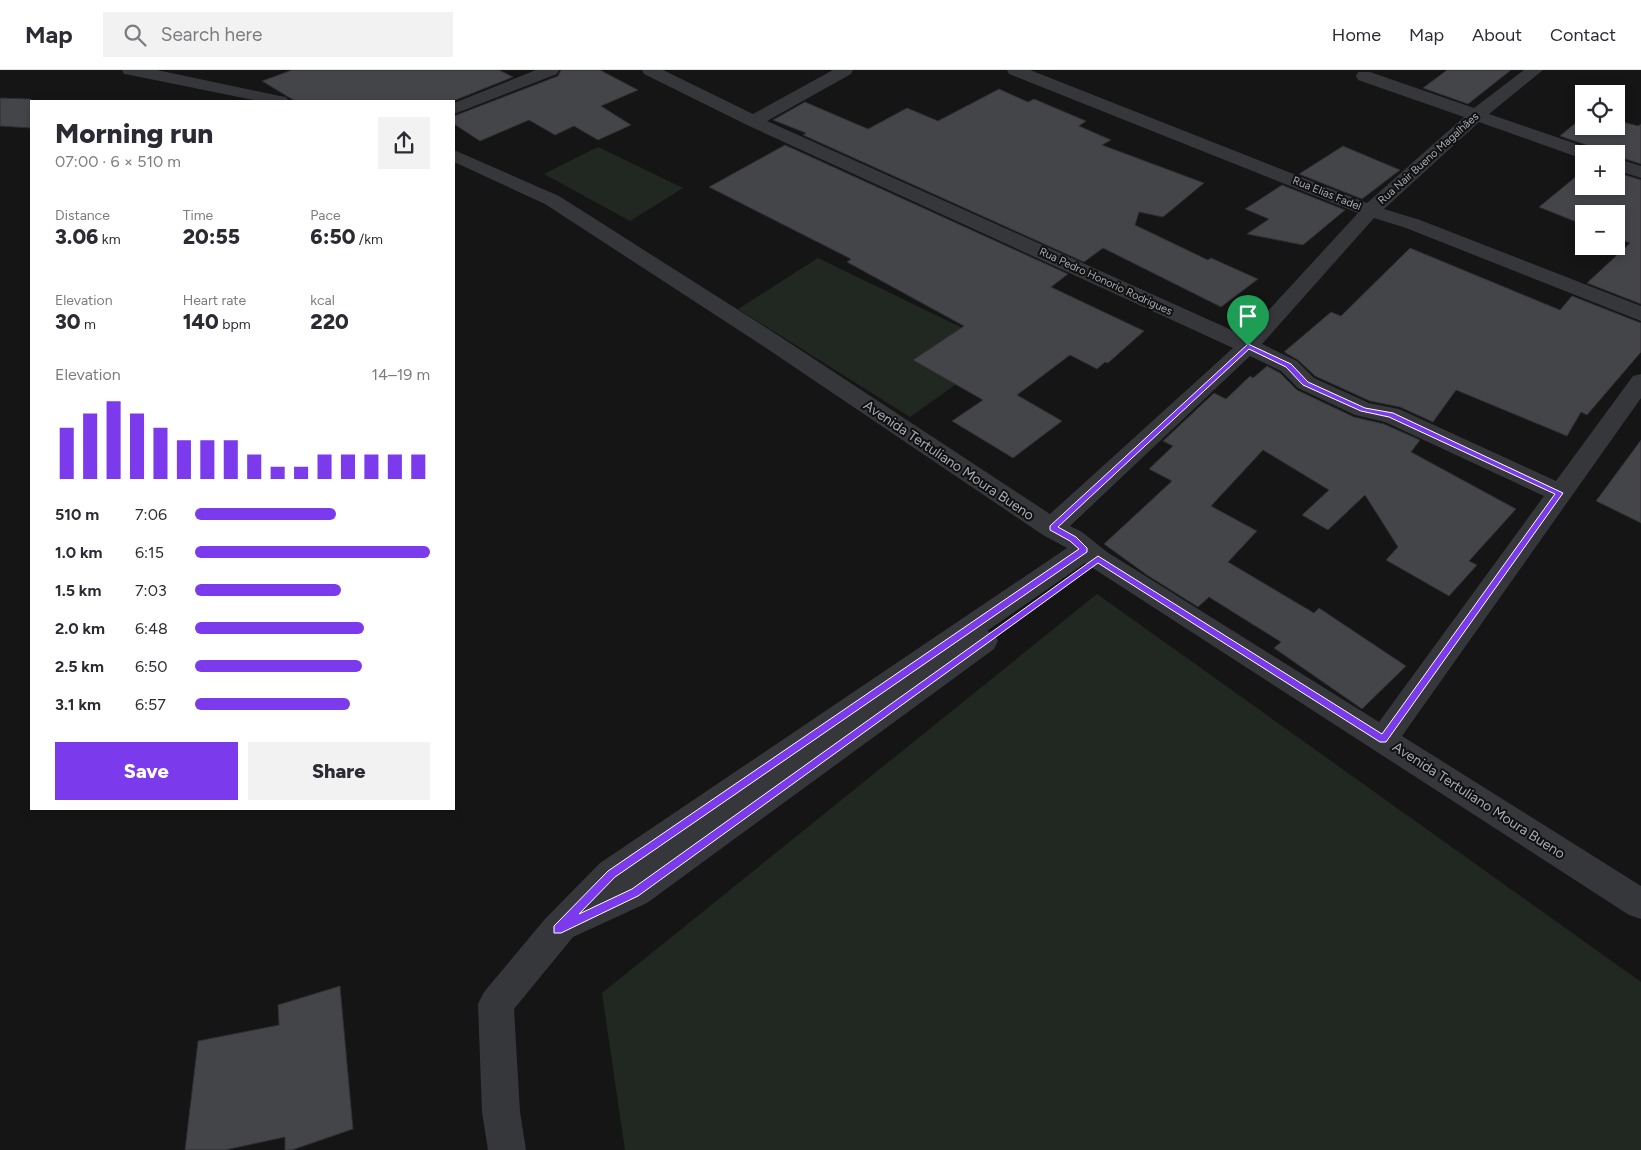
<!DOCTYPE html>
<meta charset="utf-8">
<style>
body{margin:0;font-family:Figtree,sans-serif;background:#f2f2f3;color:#2b2b33;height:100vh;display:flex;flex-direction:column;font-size:19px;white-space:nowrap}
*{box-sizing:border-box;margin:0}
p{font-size:16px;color:#7c7c81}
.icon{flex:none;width:28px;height:28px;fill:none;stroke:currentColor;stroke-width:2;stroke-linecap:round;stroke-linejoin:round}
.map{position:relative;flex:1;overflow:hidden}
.sheet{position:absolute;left:30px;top:30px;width:425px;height:710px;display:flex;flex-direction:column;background:#fff;border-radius:0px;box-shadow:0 2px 8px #0003}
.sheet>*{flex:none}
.fabs{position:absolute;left:1575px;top:15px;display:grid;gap:10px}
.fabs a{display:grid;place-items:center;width:50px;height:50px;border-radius:0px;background:#fff;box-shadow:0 2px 8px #0003;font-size:25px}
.pin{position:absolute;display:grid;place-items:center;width:42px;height:42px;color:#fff;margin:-51px -21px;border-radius:50% 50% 50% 0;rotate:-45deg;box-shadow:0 0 5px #0007}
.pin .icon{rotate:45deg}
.round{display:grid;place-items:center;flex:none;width:52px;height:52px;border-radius:0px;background:#f2f2f3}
.headline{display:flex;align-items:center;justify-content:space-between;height:85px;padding:0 25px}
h1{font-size:28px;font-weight:800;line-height:38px}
.figures{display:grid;grid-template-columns:repeat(3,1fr);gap:8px;height:85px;padding:5px 25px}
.figures div{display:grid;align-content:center}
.figures b{font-size:21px;font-weight:800}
.figures small{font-size:14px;font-weight:400}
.figures p{font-size:14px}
.chart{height:140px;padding:10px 25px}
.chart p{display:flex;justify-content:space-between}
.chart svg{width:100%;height:90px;margin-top:5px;stroke:#7c3aed;stroke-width:6}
.primary-button{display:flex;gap:10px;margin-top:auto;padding:10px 25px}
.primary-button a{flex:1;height:58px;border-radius:0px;background:#7c3aed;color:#fff;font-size:20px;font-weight:800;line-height:58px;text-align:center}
.primary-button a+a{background:#f2f2f3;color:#2b2b33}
ul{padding:0 25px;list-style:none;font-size:16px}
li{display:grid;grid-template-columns:80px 60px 1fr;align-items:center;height:38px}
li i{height:12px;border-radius:6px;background:#7c3aed}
header{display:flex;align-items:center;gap:30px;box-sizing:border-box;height:70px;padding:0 25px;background:#fff;border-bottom:1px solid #e1e1e2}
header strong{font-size:24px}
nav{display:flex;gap:28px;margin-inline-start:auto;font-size:18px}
.search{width:350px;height:45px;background:#f2f2f3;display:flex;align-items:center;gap:12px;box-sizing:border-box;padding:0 18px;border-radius:0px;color:#7c7c81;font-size:19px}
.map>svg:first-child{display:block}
.green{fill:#212822}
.building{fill:#444549;stroke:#2f2f32}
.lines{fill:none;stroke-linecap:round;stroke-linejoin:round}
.minor{fill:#36373b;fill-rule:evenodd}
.route{fill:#7c3aed;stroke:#fff;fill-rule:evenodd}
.labels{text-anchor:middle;stroke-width:4;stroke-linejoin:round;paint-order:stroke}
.far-street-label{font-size:11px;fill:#a8acb5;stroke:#101011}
.street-label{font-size:14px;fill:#a8acb5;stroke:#101011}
</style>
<header>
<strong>Map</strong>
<div class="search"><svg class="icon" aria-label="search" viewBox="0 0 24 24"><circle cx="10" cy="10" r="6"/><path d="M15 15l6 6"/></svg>Search here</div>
<nav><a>Home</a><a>Map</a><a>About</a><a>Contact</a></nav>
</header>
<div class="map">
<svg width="1641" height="1080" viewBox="0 0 1641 1080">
<rect width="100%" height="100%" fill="#151516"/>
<g class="green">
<polygon points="598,77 683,118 630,151 544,104"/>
<polygon points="818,188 1006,279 910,347 738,239"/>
<polygon points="1097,524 1641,912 1641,1080 625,1080 602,923"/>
</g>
<g class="building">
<polygon points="292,0 499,0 513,7 453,31 295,31 262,11"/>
<polygon points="561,0 600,0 638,20 601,36 631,55 598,70 574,56 555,65 529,50 480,71 454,54 454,46 558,6"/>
<polygon points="1447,0 1511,0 1468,34 1423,18"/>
<polygon points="999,19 1028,32 1034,29 1086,51 1079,56 1111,70 1102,75 1204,113 1163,147 1139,142 1135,155 1208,190 1211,188 1258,209 1221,237 1103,178 1084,192 803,65 806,63 773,50 805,32 868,59 907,38 938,51"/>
<polygon points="0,28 31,29 31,58 0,56"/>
<polygon points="1584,46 1584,56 1616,56 1616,50 1638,56 1641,54 1641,94 1616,86 1616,84 1604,84 1595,78 1560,66"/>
<polygon points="785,75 1068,204 1051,217 1144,261 1108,293 1105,292 1097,299 1070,285 1017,325 1062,351 1013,388 952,351 983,330 913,290 964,256 847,192 851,189 709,117"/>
<polygon points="1343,76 1400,100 1362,129 1299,104"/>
<polygon points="1584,100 1584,116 1616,116 1616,102 1641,110 1641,234 1587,213 1630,173 1616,168 1616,144 1584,144 1584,155 1539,137"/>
<polygon points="1282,115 1345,140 1303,175 1247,164 1269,149 1245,139"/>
<polygon points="1410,178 1560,240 1572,226 1641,253 1641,282 1587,345 1581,342 1567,366 1456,320 1433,352 1400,337 1370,331 1315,306 1298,290 1284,282 1331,242 1341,246"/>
<polygon points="1267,296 1280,303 1297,320 1354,347 1384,354 1420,370 1411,382 1516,439 1469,491 1477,495 1449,526 1386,490 1398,477 1365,425 1328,460 1302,445 1329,420 1263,380 1211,436 1257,461 1228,492 1314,543 1319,538 1406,596 1362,639 1274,578 1281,572 1209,527 1198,537 1147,505 1104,474 1172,411 1149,399 1173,376 1163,371 1214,323 1226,329 1250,306 1253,308"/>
<polygon points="1641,370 1641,453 1596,431"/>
<polygon points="340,916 353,1059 292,1080 285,1080 285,1067 225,1080 185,1080 198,971 279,955 278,935"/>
</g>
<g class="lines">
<g class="minor">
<polygon points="122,0 157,0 280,26 286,27 289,31 259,31 130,5 124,4"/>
<polygon points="536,0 559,0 557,4 454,44 454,33"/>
<path d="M642,0H663L753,44L833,0H853L851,4L767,51L1245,266L1358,143L1009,4L1007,0H1030L1367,133L1464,47L1358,10L1356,6L1358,2H1370L1474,38L1524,0H1543L1489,44L1594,80L1596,84H1584V89L1580,88L1479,52L1384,139L1420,150L1641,236V251L1406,158L1374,148L1262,274L1297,291L1314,308L1369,333L1399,339L1556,411L1633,306L1641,304V328L1402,666L1641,816V849L1629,845L1085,493L987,561L994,563L998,571L994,579L647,833L573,867L514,939L520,1042L526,1080H488L482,1042L478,934L484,922L545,849L600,793L1067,478L1043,465L760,274L545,134L454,92V80L559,126L776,264L1050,444L1233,278L747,55L644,4ZM1250,286L1281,301L1298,318L1355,345L1385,352L1544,426L1379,652L1107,482L1082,462L1070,456Z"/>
<polygon points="1616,88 1641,96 1641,108 1616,100"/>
</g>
</g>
<path class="route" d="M1248,274L1291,294L1308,312L1365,338L1393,343L1563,423L1386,672H1380L1098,493L638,826L561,863H554V856L608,801L1079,479L1070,471L1050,460V456ZM1249,279L1286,297L1303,315L1361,341L1389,347L1555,424L1382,664L1098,486L632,819L579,844L615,807L1087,482V478L1076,467L1058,457Z"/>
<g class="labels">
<g class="far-street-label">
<text transform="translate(1428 88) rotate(-42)" y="4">Rua Nair Bueno Magalhães</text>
<text transform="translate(1327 123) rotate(22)" y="4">Rua Elias Fadel</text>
<text transform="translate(1106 211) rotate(25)" y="4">Rua Pedro Honorio Rodrigues</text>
</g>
<g class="street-label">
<text transform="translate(949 390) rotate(34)" y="5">Avenida Tertuliano Moura Bueno</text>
<text transform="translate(1479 730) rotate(33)" y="5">Avenida Tertuliano Moura Bueno</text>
</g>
</g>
</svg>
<div class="fabs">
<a><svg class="icon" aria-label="locate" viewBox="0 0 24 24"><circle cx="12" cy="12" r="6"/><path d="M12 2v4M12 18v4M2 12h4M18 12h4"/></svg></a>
<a>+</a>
<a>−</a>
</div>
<div class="pin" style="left:1248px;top:276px;background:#1e9e55"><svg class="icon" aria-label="arrive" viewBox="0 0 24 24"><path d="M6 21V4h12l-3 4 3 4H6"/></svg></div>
<section class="sheet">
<div class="headline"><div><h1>Morning run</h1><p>07:00 · 6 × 510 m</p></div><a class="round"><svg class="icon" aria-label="share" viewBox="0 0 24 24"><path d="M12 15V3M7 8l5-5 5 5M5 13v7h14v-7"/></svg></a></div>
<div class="figures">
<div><p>Distance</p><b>3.06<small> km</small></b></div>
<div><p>Time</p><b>20:55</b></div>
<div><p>Pace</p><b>6:50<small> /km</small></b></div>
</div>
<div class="figures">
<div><p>Elevation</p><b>30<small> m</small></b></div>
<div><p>Heart rate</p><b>140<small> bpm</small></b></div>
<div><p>kcal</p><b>220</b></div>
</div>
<div class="chart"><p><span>Elevation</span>14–19 m</p>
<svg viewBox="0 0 160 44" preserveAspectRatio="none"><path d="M5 44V19M15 44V12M25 44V6M35 44V12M45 44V19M55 44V25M65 44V25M75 44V25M85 44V32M95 44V38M105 44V38M115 44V32M125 44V32M135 44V32M145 44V32M155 44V32"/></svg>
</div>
<ul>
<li><b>510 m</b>7:06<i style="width:60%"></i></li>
<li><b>1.0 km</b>6:15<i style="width:100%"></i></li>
<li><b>1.5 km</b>7:03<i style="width:62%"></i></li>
<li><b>2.0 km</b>6:48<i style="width:72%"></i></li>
<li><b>2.5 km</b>6:50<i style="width:71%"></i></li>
<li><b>3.1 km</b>6:57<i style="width:66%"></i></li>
</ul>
<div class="primary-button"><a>Save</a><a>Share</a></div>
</section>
</div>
